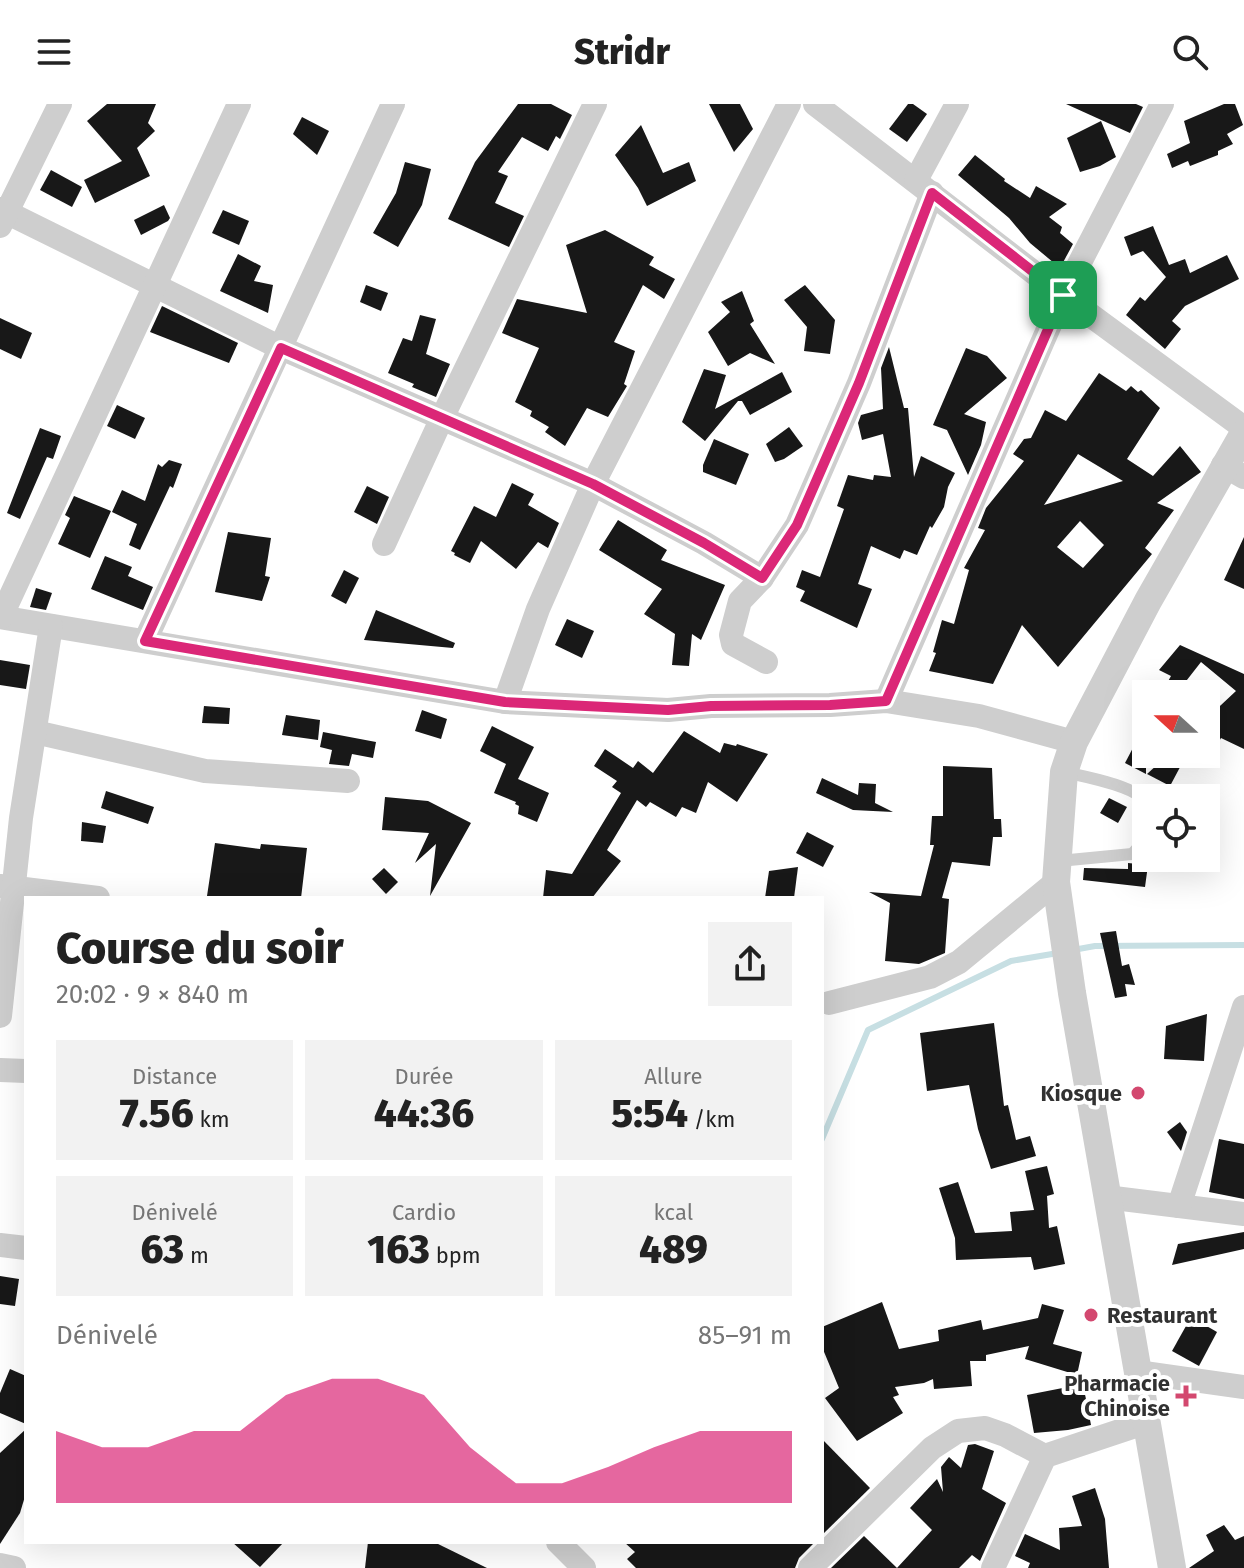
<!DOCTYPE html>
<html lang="fr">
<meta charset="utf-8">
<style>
body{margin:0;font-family:"Fira Sans",sans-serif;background:#f2f2f2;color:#222;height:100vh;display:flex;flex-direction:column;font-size:30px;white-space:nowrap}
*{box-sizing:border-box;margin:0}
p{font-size:26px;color:#767676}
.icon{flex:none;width:44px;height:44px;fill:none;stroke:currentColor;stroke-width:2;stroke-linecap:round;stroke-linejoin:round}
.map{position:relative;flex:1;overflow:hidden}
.panel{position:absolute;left:24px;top:792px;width:800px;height:648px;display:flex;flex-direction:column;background:#fff;border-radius:0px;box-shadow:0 8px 32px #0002}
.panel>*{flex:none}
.needle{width:52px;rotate:291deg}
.controls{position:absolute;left:1132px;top:576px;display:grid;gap:16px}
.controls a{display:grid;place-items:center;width:88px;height:88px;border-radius:0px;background:#fff;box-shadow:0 8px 32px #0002;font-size:40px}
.pin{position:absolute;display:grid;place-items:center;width:68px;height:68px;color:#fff;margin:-34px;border-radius:16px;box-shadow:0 4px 12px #0006}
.round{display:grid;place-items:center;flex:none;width:84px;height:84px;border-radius:0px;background:#f2f2f2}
.head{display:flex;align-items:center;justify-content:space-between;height:136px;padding:0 32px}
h1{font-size:44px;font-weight:800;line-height:60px}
.stats{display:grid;grid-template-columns:repeat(3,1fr);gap:12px;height:136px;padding:8px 32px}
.stats div{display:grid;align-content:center;border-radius:0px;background:#f2f2f2;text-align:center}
.stats b{font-size:40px;font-weight:800}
.stats small{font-size:22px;font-weight:400}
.stats p{font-size:22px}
.chart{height:224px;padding:16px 32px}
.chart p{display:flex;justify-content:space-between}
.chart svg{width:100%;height:144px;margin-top:8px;fill:#db2777;opacity:.7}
header{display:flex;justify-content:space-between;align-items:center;height:104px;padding:0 32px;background:#fff;font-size:36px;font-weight:800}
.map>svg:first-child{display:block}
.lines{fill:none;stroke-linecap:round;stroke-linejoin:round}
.stream{stroke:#c7dfe3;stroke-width:6}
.building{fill:#181818;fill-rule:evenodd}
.service{stroke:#cecece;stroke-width:12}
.minor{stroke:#cecece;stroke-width:24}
.tertiary{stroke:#cecece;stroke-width:28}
.route-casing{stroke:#fff;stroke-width:16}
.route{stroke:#db2777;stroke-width:10}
.poi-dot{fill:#d3486f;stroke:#fff;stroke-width:3}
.labels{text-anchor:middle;stroke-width:8;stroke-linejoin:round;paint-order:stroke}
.poi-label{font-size:22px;font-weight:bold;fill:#313131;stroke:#fff;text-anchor:end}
</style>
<header><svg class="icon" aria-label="menu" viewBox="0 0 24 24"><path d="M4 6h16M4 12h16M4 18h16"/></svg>Stridr<svg class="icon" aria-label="search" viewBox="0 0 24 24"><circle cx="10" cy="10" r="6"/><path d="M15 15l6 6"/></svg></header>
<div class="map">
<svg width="1244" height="1464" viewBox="0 0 1244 1464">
<rect width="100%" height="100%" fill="#fff"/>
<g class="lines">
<g class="stream">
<polyline points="1073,846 1095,842 1244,841"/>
<polyline points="822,1035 868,926 1011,857 1058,849"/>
</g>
</g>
<g class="building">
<polygon points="107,0 156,0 148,19 155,27 137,44 150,72 95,99 84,76 122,57 87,17"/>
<polygon points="518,0 551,0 572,11 560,35 556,32 548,47 522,33 498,68 508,72 495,99 524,112 509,143 448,115 475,58"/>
<polygon points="709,0 740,0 753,25 734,48"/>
<polygon points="908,0 913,0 927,10 907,38 889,25"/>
<polygon points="1066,0 1136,0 1143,3 1130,29"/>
<polygon points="1224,0 1235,0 1243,21 1227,30 1233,40 1218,47 1218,51 1190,62 1188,57 1172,64 1167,50 1190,39 1184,17"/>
<polygon points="302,13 329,27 317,51 293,30"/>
<polygon points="1101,17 1116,53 1100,62 1080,68 1067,34"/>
<polygon points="641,21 663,69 689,58 696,77 647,102 638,84 615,51"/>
<polygon points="975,51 1005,75 1004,77 1030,94 1036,82 1067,100 1049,113 1062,123 1060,129 1073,140 1060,164 1030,139 1009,114 958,71"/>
<polygon points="405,58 431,65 422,101 398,143 373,129 396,89"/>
<polygon points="51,66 82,83 72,103 40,86"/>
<polygon points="164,101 170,114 168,117 141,131 134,116"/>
<polygon points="223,106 249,117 239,141 212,129"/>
<polygon points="1153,122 1169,161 1185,155 1190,169 1227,151 1239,175 1185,202 1172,217 1181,225 1165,245 1126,211 1140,193 1145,197 1166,173 1143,147 1131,152 1124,133"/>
<polygon points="605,126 654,153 649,161 675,175 664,195 643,181 614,238 635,247 624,280 627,282 608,313 587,304 565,342 545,328 549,323 530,312 532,307 515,298 539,244 502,229 517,195 587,209 566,141"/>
<polygon points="238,150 261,162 254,177 273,181 268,209 220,187"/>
<polygon points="366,181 388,189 381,207 360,198"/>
<polygon points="805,181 835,216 830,250 804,247 807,223 784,196"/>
<polygon points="742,187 754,217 750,220 775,260 750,249 728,262 708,228 730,208 721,198"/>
<polygon points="162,202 238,239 229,259 150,228"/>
<polygon points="420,211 436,215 426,250 450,260 436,293 412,283 414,280 388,269 403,234 412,237"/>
<polygon points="0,214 32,229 21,255 0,245"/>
<polygon points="889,243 904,304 908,304 914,373 921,352 955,369 948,383 944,403 932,424 930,422 917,451 904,446 900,455 871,442 858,480 872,485 857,524 800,497 805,487 796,483 802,466 820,473 844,405 837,402 848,371 873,376 874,371 891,373 883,330 862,336 858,319 861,311 883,305 881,264"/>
<polygon points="966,244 987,252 1007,274 964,310 986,318 981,341 968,371 947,326 933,321"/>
<polygon points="704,265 726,271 715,305 782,268 792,288 750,311 742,297 738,297 705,337 682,318"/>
<path d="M1099,269L1126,287L1131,282L1138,288L1141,286L1160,304L1127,355L1153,372L1180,342L1201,368L1157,399L1174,406L1145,444L1152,450L1058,563L1022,521L993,580L929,567L936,549L933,548L942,516L954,520L969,466L964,464L985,426L978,424L986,404L1024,357L1013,350L1024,335L1031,334L1045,306L1066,317ZM1078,350L1123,377L1044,401ZM1080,417L1104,441L1083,464L1057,443Z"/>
<polygon points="117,301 145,314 135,335 107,322"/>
<polygon points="789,323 803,342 784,355 775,358 766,340"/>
<polygon points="40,324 61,332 53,355 47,353 20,415 7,409"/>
<polygon points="714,335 749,350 736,381 703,368 703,361"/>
<polygon points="169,356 182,360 173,384 170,382 140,446 129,441 137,420 112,408 122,386 145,397 158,360 162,363"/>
<polygon points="512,379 534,390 528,401 559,419 548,444 538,438 516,465 481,437 470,459 454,451 455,449 451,447 474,402 496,413"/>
<polygon points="367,382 389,393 377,420 354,408"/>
<polygon points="74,392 111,407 90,454 58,440 70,414 65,411"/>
<polygon points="618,416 667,446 661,456 725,481 701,536 692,530 689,562 672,561 675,530 644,510 662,485 599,446"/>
<polygon points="228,428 271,434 265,472 270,473 262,497 215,488"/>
<polygon points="1244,433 1244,485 1224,476"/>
<polygon points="105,452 132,463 128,472 153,483 143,506 91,485"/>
<polygon points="344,466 359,474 346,500 331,492"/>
<polygon points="36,484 52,489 46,506 30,503"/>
<polygon points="376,506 455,539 453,544 364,536"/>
<polygon points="567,515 594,527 582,554 555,541"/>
<polygon points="1180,541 1244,570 1244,645 1221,634 1206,661 1206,615 1236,587 1201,558 1176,590 1161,590 1171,572 1159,566"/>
<polygon points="0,556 30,561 26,585 0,581"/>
<polygon points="204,602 230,604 229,620 202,619"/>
<polygon points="422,606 447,615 441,635 415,627"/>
<polygon points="286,611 320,616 318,636 282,631"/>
<polygon points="1146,619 1146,670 1125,659"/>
<polygon points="492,622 534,643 518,675 549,689 537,718 518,710 519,702 515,700 516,698 494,689 506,660 480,647"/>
<polygon points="684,627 720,649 724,639 736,642 737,640 768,650 737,698 708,678 696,709 682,703 676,713 650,698 646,703 637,696 607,746 621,757 592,794 543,794 546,766 572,770 621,689 612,683 617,677 594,662 605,645 633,664 638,657 653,669"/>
<polygon points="323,628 376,638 373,654 352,650 349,662 329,660 332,646 320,643"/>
<polygon points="1169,650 1187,650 1170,682 1147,670"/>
<polygon points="943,662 992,664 994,715 1001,715 1002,733 993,733 990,762 952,758 942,794 949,795 945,849 919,860 885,857 890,799 869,788 921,792 934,741 930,741 932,712 943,712"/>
<polygon points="822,674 858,691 859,679 876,680 875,699 893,708 853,706 816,689"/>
<polygon points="106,687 154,703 148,720 101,704"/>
<polygon points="385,693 428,697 471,719 430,792 436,740 415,759 429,729 382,726"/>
<polygon points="1109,694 1127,703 1118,719 1100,709"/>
<polygon points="82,718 106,722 103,739 81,737"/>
<polygon points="807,728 834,742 823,763 796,749"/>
<polygon points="215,739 260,745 261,740 307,744 301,794 207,792"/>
<polygon points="1128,759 1148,761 1145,783 1083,776 1084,764 1128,765"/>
<polygon points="798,763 794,794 765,794 769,767"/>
<polygon points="384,764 398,778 386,790 372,775"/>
<polygon points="1116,827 1122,862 1129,860 1135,881 1125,880 1127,892 1115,894 1100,829"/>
<polygon points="1207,910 1204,957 1164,955 1166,922"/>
<polygon points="994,919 1004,1002 1008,1001 1016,1036 1030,1032 1036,1052 991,1065 978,1025 969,981 927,987 920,929"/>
<polygon points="1180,1018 1187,1028 1181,1047 1167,1028"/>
<polygon points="1219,1035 1244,1040 1244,1095 1209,1088"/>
<polygon points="1047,1062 1054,1090 1047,1092 1049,1124 1057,1122 1065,1160 1034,1166 1031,1153 956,1156 955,1134 939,1084 958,1078 975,1129 1012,1127 1010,1108 1034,1106 1025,1067"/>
<polygon points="1244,1128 1244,1145 1172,1161 1178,1140"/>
<polygon points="0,1172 19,1175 15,1202 0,1200"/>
<polygon points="882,1198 899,1245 939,1237 938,1226 981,1216 983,1226 1038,1214 1042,1200 1064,1206 1053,1240 1082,1248 1077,1271 1025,1255 1029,1242 986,1251 986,1257 970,1257 972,1282 934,1285 933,1275 924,1279 895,1283 899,1291 893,1293 903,1309 857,1337 825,1294 839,1284 822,1243 822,1223"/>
<polygon points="1191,1213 1217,1228 1199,1262 1172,1247"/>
<polygon points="10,1265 26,1272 26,1320 0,1309 0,1289"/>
<polygon points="1083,1280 1091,1321 1068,1326 1034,1329 1027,1291"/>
<polygon points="26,1325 26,1389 20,1409 0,1440 0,1349"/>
<polygon points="822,1335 870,1384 822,1431"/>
<polygon points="975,1340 994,1347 982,1385 1006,1399 980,1457 972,1451 959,1464 831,1464 864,1432 897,1464 932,1426 910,1404 937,1375 943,1388 941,1363 949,1353 961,1364 968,1341"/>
<polygon points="1095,1384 1105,1415 1109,1464 1028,1464 1030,1459 1015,1452 1025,1430 1060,1446 1059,1424 1082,1422 1072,1392"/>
<polygon points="1224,1421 1235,1436 1244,1432 1244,1464 1189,1464 1214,1447 1206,1431"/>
<polygon points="232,1438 284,1438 260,1463"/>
<polygon points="368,1438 434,1438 487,1464 365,1464"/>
<polygon points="624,1438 815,1438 799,1454 795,1464 636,1464 627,1455 635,1448"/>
</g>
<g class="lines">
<path class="service" d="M1059,757L1132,750C1143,740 1144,732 1144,717C1145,712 1146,703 1145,699C1139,682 1081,672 1064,668"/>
<g class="minor">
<polyline points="815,0 1063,191 1244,324"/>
<polyline points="916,76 957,0"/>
<polyline points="0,105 281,244 593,380 704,439 762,474"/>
<polyline points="0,122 60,0"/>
<polyline points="1223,361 1244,373"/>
<polyline points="384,440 441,316 595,0"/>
<polyline points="0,513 505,598 668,606 711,602 830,601 886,597 979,612 1074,638"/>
<polyline points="1,513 239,0"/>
<polyline points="145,537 393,0"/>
<polyline points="766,558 733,540 731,531 740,497 762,474 797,421 859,279 932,89"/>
<polyline points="886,597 1063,191 1162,0"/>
<polyline points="505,598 538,505 593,380 789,0"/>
<polyline points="35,628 205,667 348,677"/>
<polyline points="0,782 98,794"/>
<polyline points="829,899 930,873 959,858 1056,778"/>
<polyline points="0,912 21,714 51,522"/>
<polyline points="0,966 26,967"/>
<polyline points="1106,1093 1244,1110"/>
<polyline points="1179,1102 1244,903"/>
<polyline points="0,1141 26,1144"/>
<polyline points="1137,1268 1244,1283"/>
<polyline points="558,1438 584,1464"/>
<polyline points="0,1461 14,1464"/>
<polyline points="810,1464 932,1344 958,1327 985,1324 1005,1331 1045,1352"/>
<polyline points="993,1464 1045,1352 1147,1318"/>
</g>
<polyline class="tertiary" points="1172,1464 1072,889 1056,778 1064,668 1074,638 1148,497 1244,329"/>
</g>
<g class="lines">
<defs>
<polygon id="route" points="932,89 1063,191 886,597 830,601 711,602 668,606 505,598 145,537 281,244 593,380 704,439 762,474 797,421 859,279"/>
</defs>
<use href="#route" class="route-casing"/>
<use href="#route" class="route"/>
</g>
<g class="poi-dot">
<circle cx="1138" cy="989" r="8"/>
<circle cx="1091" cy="1211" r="8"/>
<path d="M1182 1280h8v8h8v8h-8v8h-8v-8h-8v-8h8z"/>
</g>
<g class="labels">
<g class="poi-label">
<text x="1122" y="997">Kiosque</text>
<text x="1107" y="1219" text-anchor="start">Restaurant</text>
<text x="1170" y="1287">Pharmacie<tspan x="1170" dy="25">Chinoise</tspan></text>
</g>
</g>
</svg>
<div class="controls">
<a><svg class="needle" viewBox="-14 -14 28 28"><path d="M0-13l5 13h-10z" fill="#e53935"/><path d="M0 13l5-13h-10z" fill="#767676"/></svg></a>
<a><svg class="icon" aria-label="locate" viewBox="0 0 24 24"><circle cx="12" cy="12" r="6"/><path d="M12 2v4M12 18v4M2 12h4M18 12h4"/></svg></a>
</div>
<div class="pin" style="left:1063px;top:191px;background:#1e9e55"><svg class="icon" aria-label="arrive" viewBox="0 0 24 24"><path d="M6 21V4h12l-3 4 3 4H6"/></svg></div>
<section class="panel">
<div class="head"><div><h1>Course du soir</h1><p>20:02 · 9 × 840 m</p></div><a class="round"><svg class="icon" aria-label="share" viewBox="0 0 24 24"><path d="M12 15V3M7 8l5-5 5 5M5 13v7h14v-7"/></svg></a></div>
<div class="stats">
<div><p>Distance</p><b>7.56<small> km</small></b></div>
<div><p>Durée</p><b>44:36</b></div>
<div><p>Allure</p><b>5:54<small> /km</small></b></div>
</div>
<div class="stats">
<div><p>Dénivelé</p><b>63<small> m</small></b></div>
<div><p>Cardio</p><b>163<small> bpm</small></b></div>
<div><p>kcal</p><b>489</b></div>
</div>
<div class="chart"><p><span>Dénivelé</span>85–91 m</p>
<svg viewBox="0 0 160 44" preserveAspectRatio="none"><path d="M0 44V22L10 27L20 27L30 22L40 22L50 11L60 6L70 6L80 11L90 27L100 38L110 38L120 33L130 27L140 22L150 22L160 22V44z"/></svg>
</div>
</section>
</div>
